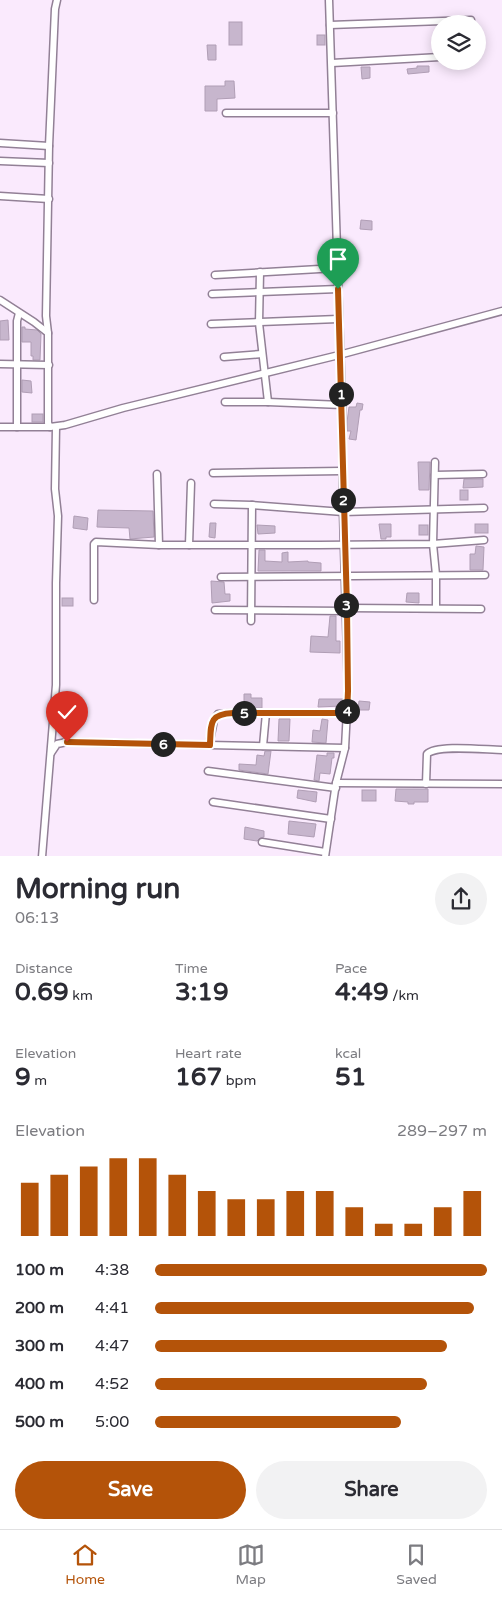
<!DOCTYPE html>
<meta charset="utf-8">
<style>
body{margin:0;font-family:"Varela Round",sans-serif;background:#f2f2f3;color:#2b2b33;height:100vh;display:flex;flex-direction:column;font-size:19px;white-space:nowrap}
*{box-sizing:border-box;margin:0}
p{font-size:16px;color:#7c7c81}
.icon{flex:none;width:28px;height:28px;fill:none;stroke:currentColor;stroke-width:2;stroke-linecap:round;stroke-linejoin:round}
.map{position:relative;height:856px;overflow:hidden}
.panel{display:flex;flex-direction:column;background:#fff;flex:1}
.panel>*{flex:none}
.buttons{position:absolute;left:431px;top:15px;display:grid;gap:10px}
.buttons a{display:grid;place-items:center;width:55px;height:55px;border-radius:50%;background:#fff;box-shadow:0 2px 12px #0003;font-size:25px}
.pin{position:absolute;display:grid;place-items:center;width:42px;height:42px;color:#fff;margin:-51px -21px;border-radius:50% 50% 50% 0;rotate:-45deg;box-shadow:0 0 5px #0007}
.pin .icon{rotate:45deg}
.km{position:absolute;width:25px;height:25px;margin:-12px;border-radius:50%;background:#222;color:#fff;font-size:14px;line-height:25px;text-align:center}
.round{display:grid;place-items:center;flex:none;width:52px;height:52px;border-radius:26px;background:#f2f2f3}
.summary{display:flex;align-items:center;justify-content:space-between;height:85px;padding:0 15px}
h1{font-size:28px;font-weight:800;line-height:38px}
.figures{display:grid;grid-template-columns:repeat(3,1fr);gap:8px;height:85px;padding:5px 15px}
.figures div{display:grid;align-content:center}
.figures b{font-size:25px;font-weight:800}
.figures small{font-size:14px;font-weight:400}
.figures p{font-size:14px}
.chart{height:140px;padding:10px 15px}
.chart p{display:flex;justify-content:space-between}
.chart svg{width:100%;height:90px;margin-top:5px;stroke:#b45309;stroke-width:6}
.primary-button{display:flex;gap:10px;margin-top:auto;padding:10px 15px}
.primary-button a{flex:1;height:58px;border-radius:30px;background:#b45309;color:#fff;font-size:20px;font-weight:800;line-height:58px;text-align:center}
.primary-button a+a{background:#f2f2f3;color:#2b2b33}
ul{padding:0 15px;list-style:none;font-size:16px}
li{display:grid;grid-template-columns:80px 60px 1fr;align-items:center;height:38px}
li i{height:12px;border-radius:6px;background:#b45309}
.menu{display:flex;justify-content:space-around;align-items:center;height:70px;border-top:1px solid #e1e1e2;background:#fff;font-size:14px;color:#7c7c81}
.menu a{display:grid;justify-items:center;gap:2px}
.menu .active{color:#b45309}
.map>svg:first-child{display:block}
.building{fill:#c7b6cd;stroke:#b09eb5}
.lines{fill:none;stroke-linecap:round;stroke-linejoin:round}
.minor-casing{stroke:#928096;stroke-width:9}
.minor{stroke:#fff;stroke-width:6}
.route-casing{stroke:#fff;stroke-width:10}
.route{stroke:#b45309;stroke-width:6}
</style>
<div class="map">
<svg width="502" height="857" viewBox="0 0 502 857">
<rect width="100%" height="100%" fill="#faeafd"/>
<g class="building">
<rect x="229" y="22" width="13" height="23"/>
<rect x="317" y="35" width="8" height="10"/>
<polygon points="207,45 216,45 216,60 208,60"/>
<polygon points="417,66 429,66 429,72 408,74 407,69 417,68"/>
<polygon points="361,67 370,67 370,78 362,79"/>
<polygon points="225,81 234,81 235,98 217,99 217,111 205,111 205,86 225,86"/>
<polygon points="361,220 372,221 372,230 360,229"/>
<polygon points="8,320 9,340 0,340 0,321"/>
<polygon points="22,327 25,327 25,329 37,330 41,334 40,360 33,360 33,356 31,356 31,342 22,342"/>
<polygon points="22,380 31,381 32,393 22,392"/>
<polygon points="357,403 363,404 362,410 360,410 356,440 349,439 351,431 347,431 347,422 349,407 356,407"/>
<rect x="32" y="414" width="11" height="8"/>
<polygon points="418,462 430,462 429,490 419,490"/>
<polygon points="464,479 483,479 483,487 463,488"/>
<rect x="460" y="490" width="8" height="10"/>
<polygon points="98,510 153,511 154,537 130,539 129,528 97,527"/>
<polygon points="74,516 88,518 87,530 73,528"/>
<polygon points="210,523 216,523 215,538 209,537"/>
<polygon points="379,524 391,524 391,537 386,537 386,539 381,539"/>
<rect x="475" y="524" width="13" height="9"/>
<polygon points="257,525 275,526 275,533 258,534"/>
<rect x="419" y="525" width="9" height="10"/>
<polygon points="476,546 484,547 483,570 470,570 470,554 475,554"/>
<polygon points="259,550 265,550 265,561 282,562 282,553 288,552 288,562 308,561 308,562 321,563 321,571 258,571"/>
<polygon points="211,581 224,582 225,594 230,594 230,601 212,603"/>
<polygon points="407,593 419,593 419,603 406,602"/>
<rect x="62" y="598" width="11" height="8"/>
<polygon points="330,616 336,616 336,641 340,641 340,653 310,652 311,636 328,637"/>
<polygon points="244,694 251,694 251,698 262,698 262,708 244,708"/>
<polygon points="319,699 343,699 342,706 318,707"/>
<polygon points="359,701 370,702 369,710 358,710"/>
<polygon points="60,703 71,703 71,707 86,708 85,722 77,721 77,713 59,713"/>
<polygon points="279,719 290,719 289,741 278,741"/>
<polygon points="322,719 328,720 326,743 312,742 313,730 320,731"/>
<polygon points="265,751 271,751 268,774 239,770 239,764 256,765 257,755 264,756"/>
<polygon points="327,753 334,753 334,758 332,758 330,774 320,773 319,781 314,780 317,755 327,756"/>
<polygon points="396,789 428,789 428,802 414,802 414,804 408,804 408,802 395,801"/>
<polygon points="298,790 317,792 316,802 297,798"/>
<rect x="362" y="790" width="14" height="11"/>
<polygon points="289,821 316,824 314,837 288,834"/>
<polygon points="245,827 264,831 264,837 260,838 257,841 244,839"/>
</g>
<g class="lines">
<defs>
<g id="minor">
<polyline points="330,25 471,20"/>
<polyline points="332,63 440,57"/>
<polyline points="226,113 333,113"/>
<polyline points="0,143 49,146"/>
<polyline points="0,161 49,163"/>
<polyline points="0,196 49,199"/>
<polyline points="260,272 259,323 268,402"/>
<polyline points="215,275 337,268"/>
<polyline points="212,294 338,289"/>
<polyline points="0,300 34,322 48,333 48,423 50,427 65,425 123,408 339,355 502,311"/>
<polyline points="211,324 338,319"/>
<polyline points="48,333 46,316 49,146 55,9 57,0"/>
<polyline points="224,357 262,354"/>
<polyline points="0,364 49,365"/>
<polyline points="225,402 268,402 342,405"/>
<polyline points="0,427 50,427"/>
<polyline points="17,427 17,321 19,313"/>
<polyline points="435,462 433,544 436,575 436,608"/>
<polyline points="213,473 342,471"/>
<polyline points="157,474 159,545"/>
<polyline points="435,475 483,474"/>
<polyline points="214,504 252,505 343,512 484,508"/>
<polyline points="189,545 191,483"/>
<polyline points="221,577 485,575"/>
<polyline points="94,600 94,544 96,542 159,545 319,545 433,544 484,540"/>
<polyline points="347,608 481,609"/>
<polyline points="215,610 347,611"/>
<polyline points="251,621 252,505"/>
<polyline points="209,745 214,720 218,714 233,713 347,713"/>
<polyline points="263,746 266,713"/>
<polyline points="51,753 57,744 67,742 345,748"/>
<polyline points="208,771 336,788"/>
<polyline points="336,783 502,784"/>
<path d="M426,784L427,754C437,744 487,750 502,750"/>
<polyline points="213,802 331,819"/>
<polyline points="262,842 325,852"/>
<polyline points="42,857 56,685 56,583 58,516 55,489 56,427"/>
<polyline points="325,857 336,783 345,748 348,691 343,512 342,405 329,0"/>
</g>
</defs>
<use href="#minor" class="minor-casing"/>
<use href="#minor" class="minor"/>
</g>
<g class="lines">
<defs>
<path id="route" d="M67,742L210,745C211,723 209,714 233,713H347L348,691L347,608L338,289"/>
</defs>
<use href="#route" class="route-casing"/>
<use href="#route" class="route"/>
</g>
</svg>
<div class="buttons">
<a><svg class="icon" aria-label="layers" viewBox="0 0 24 24"><path d="M12 4l9 5-9 5-9-5zM3 14l9 5 9-5"/></svg></a>
</div>
<div class="pin" style="left:338px;top:289px;background:#1e9e55"><svg class="icon" aria-label="arrive" viewBox="0 0 24 24"><path d="M6 21V4h12l-3 4 3 4H6"/></svg></div>
<div class="pin" style="left:67px;top:742px;background:#d93025"><svg class="icon" aria-label="check" viewBox="0 0 24 24"><path d="M5 12l5 5 9-10"/></svg></div>
<b class="km" style="left:341px;top:394px">1</b>
<b class="km" style="left:343px;top:500px">2</b>
<b class="km" style="left:346px;top:605px">3</b>
<b class="km" style="left:347px;top:711px">4</b>
<b class="km" style="left:244px;top:713px">5</b>
<b class="km" style="left:163px;top:744px">6</b>
</div>
<section class="panel">
<div class="summary"><div><h1>Morning run</h1><p>06:13</p></div><a class="round"><svg class="icon" aria-label="share" viewBox="0 0 24 24"><path d="M12 15V3M7 8l5-5 5 5M5 13v7h14v-7"/></svg></a></div>
<div class="figures">
<div><p>Distance</p><b>0.69<small> km</small></b></div>
<div><p>Time</p><b>3:19</b></div>
<div><p>Pace</p><b>4:49<small> /km</small></b></div>
</div>
<div class="figures">
<div><p>Elevation</p><b>9<small> m</small></b></div>
<div><p>Heart rate</p><b>167<small> bpm</small></b></div>
<div><p>kcal</p><b>51</b></div>
</div>
<div class="chart"><p><span>Elevation</span>289–297 m</p>
<svg viewBox="0 0 160 44" preserveAspectRatio="none"><path d="M5 44V18M15 44V14M25 44V10M35 44V6M45 44V6M55 44V14M65 44V22M75 44V26M85 44V26M95 44V22M105 44V22M115 44V30M125 44V38M135 44V38M145 44V30M155 44V22"/></svg>
</div>
<ul>
<li><b>100 m</b>4:38<i style="width:100%"></i></li>
<li><b>200 m</b>4:41<i style="width:96%"></i></li>
<li><b>300 m</b>4:47<i style="width:88%"></i></li>
<li><b>400 m</b>4:52<i style="width:82%"></i></li>
<li><b>500 m</b>5:00<i style="width:74%"></i></li>
</ul>
<div class="primary-button"><a>Save</a><a>Share</a></div>
</section>
<nav class="menu">
<a class="active"><svg class="icon" aria-label="home" viewBox="0 0 24 24"><path d="M3 11l9-7 9 7M6 9v11h12V9"/></svg>Home</a>
<a><svg class="icon" aria-label="map" viewBox="0 0 24 24"><path d="M3 6l6-2 6 2 6-2v14l-6 2-6-2-6 2zM9 4v14M15 6v14"/></svg>Map</a>
<a><svg class="icon" aria-label="saved" viewBox="0 0 24 24"><path d="M7 4h10v16l-5-4-5 4z"/></svg>Saved</a>
</nav>
